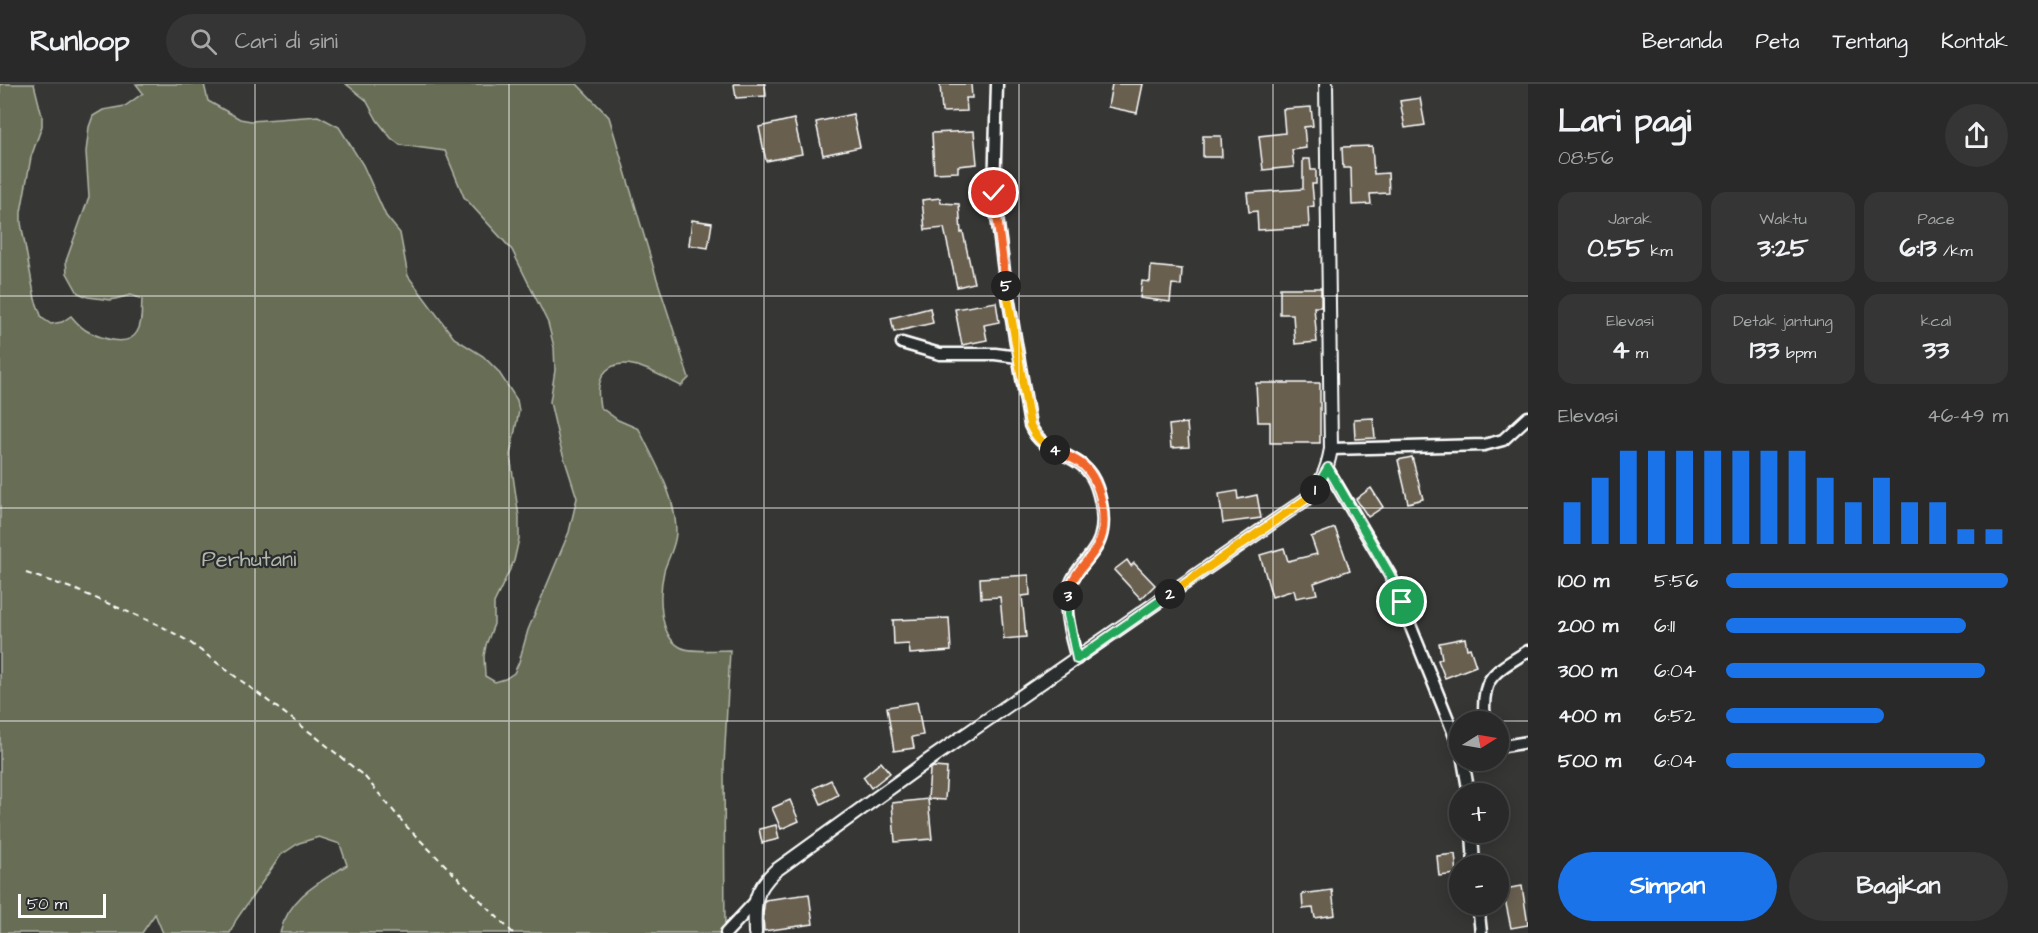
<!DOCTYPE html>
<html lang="id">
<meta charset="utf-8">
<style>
body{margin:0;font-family:"Architects Daughter",sans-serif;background:#343534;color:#f1f3f6;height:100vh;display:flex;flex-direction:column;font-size:22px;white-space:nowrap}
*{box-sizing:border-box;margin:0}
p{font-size:20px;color:#a5a6a8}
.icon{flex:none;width:33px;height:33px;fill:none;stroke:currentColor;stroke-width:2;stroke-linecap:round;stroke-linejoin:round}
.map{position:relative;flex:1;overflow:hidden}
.details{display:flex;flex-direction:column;background:#282928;width:510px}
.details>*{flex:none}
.needle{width:39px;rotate:79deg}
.buttons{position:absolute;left:1449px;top:627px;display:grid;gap:12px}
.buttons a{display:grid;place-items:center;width:60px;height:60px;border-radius:50%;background:#282928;box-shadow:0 3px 15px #0003,0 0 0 2px #444545;font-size:30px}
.scale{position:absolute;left:18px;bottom:15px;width:88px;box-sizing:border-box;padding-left:6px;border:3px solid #fff;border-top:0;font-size:16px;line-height:21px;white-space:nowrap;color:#fff;-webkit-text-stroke:4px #2a2d2e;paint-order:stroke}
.pin{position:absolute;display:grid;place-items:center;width:51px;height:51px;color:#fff;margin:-26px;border:3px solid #fff;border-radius:50%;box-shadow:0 2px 6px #0007}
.km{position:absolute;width:30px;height:30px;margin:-15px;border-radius:50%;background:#222;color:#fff;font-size:16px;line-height:30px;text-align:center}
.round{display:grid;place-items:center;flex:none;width:63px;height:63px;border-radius:32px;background:#343534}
.headline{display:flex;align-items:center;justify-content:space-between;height:102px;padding:0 30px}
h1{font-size:33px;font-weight:700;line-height:45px}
.figures{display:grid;grid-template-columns:repeat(3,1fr);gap:9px;height:102px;padding:6px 30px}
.figures div{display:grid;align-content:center;border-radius:15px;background:#343534;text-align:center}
.figures b{font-size:26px;font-weight:700}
.figures small{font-size:16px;font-weight:400}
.figures p{font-size:16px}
.chart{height:168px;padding:12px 30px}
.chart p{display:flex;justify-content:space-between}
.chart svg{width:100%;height:108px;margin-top:6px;stroke:#1a73e8;stroke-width:6}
.primary-button{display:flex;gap:12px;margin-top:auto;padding:12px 30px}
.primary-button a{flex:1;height:69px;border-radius:36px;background:#1a73e8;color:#fff;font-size:24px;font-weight:700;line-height:69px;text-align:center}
.primary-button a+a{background:#343534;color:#f1f3f6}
ul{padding:0 30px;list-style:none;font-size:20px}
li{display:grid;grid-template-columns:96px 72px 1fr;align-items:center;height:45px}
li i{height:15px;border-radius:8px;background:#1a73e8}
header{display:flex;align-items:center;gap:36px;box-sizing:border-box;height:84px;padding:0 30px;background:#282928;border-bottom:2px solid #444545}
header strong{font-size:28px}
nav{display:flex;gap:33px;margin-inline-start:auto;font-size:21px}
.search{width:420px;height:54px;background:#343534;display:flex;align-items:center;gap:15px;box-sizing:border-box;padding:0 21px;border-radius:33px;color:#a5a6a8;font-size:22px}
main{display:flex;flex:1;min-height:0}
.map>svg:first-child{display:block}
.green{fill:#676e54;stroke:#b3b6aa;stroke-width:1.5}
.building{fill:#675e4f;stroke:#fff;stroke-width:1.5}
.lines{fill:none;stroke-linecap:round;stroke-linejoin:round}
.minor-casing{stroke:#fff;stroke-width:15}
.tertiary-casing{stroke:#fff;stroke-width:16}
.path{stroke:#fff;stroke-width:2;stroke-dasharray:6 4.5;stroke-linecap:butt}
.minor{stroke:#2a2d2e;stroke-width:10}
.tertiary{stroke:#2a2d2e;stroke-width:12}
.split-1-casing{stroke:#fff;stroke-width:12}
.split-2-casing{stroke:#fff;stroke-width:12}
.split-3-casing{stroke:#fff;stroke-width:12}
.split-4-casing{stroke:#fff;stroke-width:12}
.split-5-casing{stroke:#fff;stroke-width:12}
.split-6-casing{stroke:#fff;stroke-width:12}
.split-1{stroke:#22a559;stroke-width:8}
.split-2{stroke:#f5b400;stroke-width:8}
.split-3{stroke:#22a559;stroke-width:8}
.split-4{stroke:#f0652b;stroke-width:8}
.split-5{stroke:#f5b400;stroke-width:8}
.split-6{stroke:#f0652b;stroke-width:8}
.grid{fill:none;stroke:#fff;stroke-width:1.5;stroke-opacity:0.55}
.labels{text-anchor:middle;stroke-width:4.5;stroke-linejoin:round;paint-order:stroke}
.park-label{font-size:22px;fill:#b3b6aa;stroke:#2a2d2e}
</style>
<header>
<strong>Runloop</strong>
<div class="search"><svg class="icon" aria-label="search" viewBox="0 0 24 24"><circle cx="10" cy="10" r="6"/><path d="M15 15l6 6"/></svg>Cari di sini</div>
<nav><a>Beranda</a><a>Peta</a><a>Tentang</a><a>Kontak</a></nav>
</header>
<main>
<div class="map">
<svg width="1528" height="849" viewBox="0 0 1528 849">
<rect width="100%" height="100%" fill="#363735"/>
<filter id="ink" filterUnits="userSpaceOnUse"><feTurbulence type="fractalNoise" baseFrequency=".0167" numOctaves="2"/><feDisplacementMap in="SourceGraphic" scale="12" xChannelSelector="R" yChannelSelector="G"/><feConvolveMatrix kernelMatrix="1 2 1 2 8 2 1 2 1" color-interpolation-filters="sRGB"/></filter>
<g filter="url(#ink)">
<path class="green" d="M0,0H34L42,32V42L31,73L21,128V139L35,215L42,234L51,240L62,238L71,232C76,238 82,245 89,248C101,254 128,264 137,248C143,239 141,225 142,215L131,211L111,216L88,213L78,209L67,189L66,177L89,113L86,68L89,43L93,32L103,26L125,22L143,9L136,0H204L208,17L240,35L251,37L318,32L339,43L363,81L386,132L400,149L408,192L454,254L483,272L498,287L517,316L519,327L510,371L519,433V455L514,477L494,519V540L486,561L484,572L485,592L495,598L505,595L514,589L519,578L528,546L569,448L577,414L560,361L550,318L555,286L554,263L548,239L512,166L464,113L445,67L400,61L391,54L377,36L366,16L346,0H577L609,33L656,192L689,294L681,302C660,292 619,265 603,291C597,302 598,312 600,323L618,336L639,345C654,377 676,411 676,448C676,462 668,474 664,487C659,508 658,551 680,563C690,569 718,566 730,566L724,681L725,849H280C289,813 318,799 347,781L340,760L319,753L299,759L281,771L236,836L230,849H163L155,830L142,849H0Z"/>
<g class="building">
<polygon points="734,0 765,0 766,12 736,14"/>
<polygon points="940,0 971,0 972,14 966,14 967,27 942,28"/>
<polygon points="1112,0 1143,0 1137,29 1108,23"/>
<polygon points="1420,14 1425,41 1405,44 1400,17"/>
<polygon points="1311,23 1313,42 1304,43 1306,64 1292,66 1294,83 1263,86 1259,52 1285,49 1283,25"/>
<polygon points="853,30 860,63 823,71 816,38"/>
<polygon points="794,35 802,70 766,77 759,43"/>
<polygon points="974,47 977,80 958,82 958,88 934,89 932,49"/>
<polygon points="1203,52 1221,52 1222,73 1203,73"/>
<polygon points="1372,62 1374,90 1388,89 1389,109 1370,110 1371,120 1352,121 1351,84 1343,84 1342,63"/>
<polygon points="1303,75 1310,75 1311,86 1316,86 1316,100 1312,100 1314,122 1308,123 1309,143 1258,146 1257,127 1249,128 1247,109 1303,105"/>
<polygon points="940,114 941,119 959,120 961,149 963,148 974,199 957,203 944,144 925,146 922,116"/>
<polygon points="692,136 712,139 708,164 689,161"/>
<polygon points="1151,182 1182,185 1181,201 1172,200 1170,218 1140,214 1142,197 1150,198"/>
<polygon points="1280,204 1321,204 1321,223 1314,223 1317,258 1295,260 1293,230 1280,230"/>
<polygon points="996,218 999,238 984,241 987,256 962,261 955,225"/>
<polygon points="930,224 933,239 894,248 891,234"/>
<polygon points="1256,299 1320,299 1320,359 1270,359 1270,338 1258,338"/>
<polygon points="1373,334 1375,354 1355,355 1354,335"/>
<polygon points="1187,339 1189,363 1171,364 1169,341"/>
<polygon points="1412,373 1423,415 1408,419 1398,376"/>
<polygon points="1371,404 1383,423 1368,433 1356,415"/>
<polygon points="1237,407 1238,415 1257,411 1261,434 1223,439 1219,410"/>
<polygon points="1335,444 1350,486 1314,499 1317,510 1296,514 1294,506 1272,513 1260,471 1284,464 1288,477 1317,470 1311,453"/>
<polygon points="1127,476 1131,482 1134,479 1155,501 1141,515 1114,486"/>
<polygon points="1029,491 1030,511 1022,512 1026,553 1004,555 1000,513 981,514 980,494"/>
<polygon points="949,534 951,567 910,570 909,560 894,561 893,536"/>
<polygon points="1465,554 1467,565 1470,564 1476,582 1445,594 1438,576 1442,574 1439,559"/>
<polygon points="917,618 923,651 912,653 914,664 894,667 887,623"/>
<polygon points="881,678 890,689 871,704 863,693"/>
<polygon points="933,683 947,684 945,716 928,715 930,686"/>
<polygon points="831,696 838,711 821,720 814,704"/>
<polygon points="928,715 932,755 895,758 892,719"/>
<polygon points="790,716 799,737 781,745 772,724"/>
<polygon points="776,741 779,755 762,759 759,745"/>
<polygon points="1455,770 1457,790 1439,792 1437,772"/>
<polygon points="1522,802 1528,841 1511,844 1506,820 1498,821 1498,806"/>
<polygon points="1332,806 1335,831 1315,834 1313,824 1303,825 1302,810"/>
<polygon points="809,810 813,840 764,847 763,830 765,816"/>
</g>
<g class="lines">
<defs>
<g id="minor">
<path d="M997,0L994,109L1005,195L1030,341C1045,376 1084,364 1097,404C1104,426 1107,451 1092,469C1085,479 1075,487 1071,499C1061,523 1071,552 1077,575"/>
<polyline points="902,259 940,270 995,270 1018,273"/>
<polyline points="1331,365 1484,361 1503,356 1528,333"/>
<polyline points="1327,384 1390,491 1460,665"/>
<path d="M1485,638C1480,593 1493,589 1528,567"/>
<polyline points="1498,663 1528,658"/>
<polyline points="1463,676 1469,710"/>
<polyline points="1472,748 1474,782"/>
<polyline points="1478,820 1481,849"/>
<polyline points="726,849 754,819"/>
</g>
<path id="tertiary" d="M755,849C754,820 753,808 775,787L929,676L1305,416C1321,401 1327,387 1331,365L1326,0"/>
</defs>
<use href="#minor" class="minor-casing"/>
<use href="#tertiary" class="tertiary-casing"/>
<polyline class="path" points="26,489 74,505 159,541 188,557 315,652 365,693 407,743 513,849"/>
<use href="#minor" class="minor"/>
<use href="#tertiary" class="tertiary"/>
</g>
</g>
<g class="lines" filter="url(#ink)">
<defs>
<polyline id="split-1" points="1315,406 1328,384 1390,491 1402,518"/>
<polyline id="split-2" points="1170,510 1305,416 1315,406"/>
<polyline id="split-3" points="1068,512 1068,531 1077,575 1170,510"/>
<path id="split-4" d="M1055,366C1064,371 1077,375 1084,382C1101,398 1110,440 1098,461C1087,481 1072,488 1068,512"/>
<path id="split-5" d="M1006,202L1030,341C1036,354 1043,360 1055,366"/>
<polyline id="split-6" points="994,109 1006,202"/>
</defs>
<use href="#split-1" class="split-1-casing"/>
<use href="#split-2" class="split-2-casing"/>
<use href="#split-3" class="split-3-casing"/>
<use href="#split-4" class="split-4-casing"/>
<use href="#split-5" class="split-5-casing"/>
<use href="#split-6" class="split-6-casing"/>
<use href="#split-1" class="split-1"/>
<use href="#split-2" class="split-2"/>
<use href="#split-3" class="split-3"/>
<use href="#split-4" class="split-4"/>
<use href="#split-5" class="split-5"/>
<use href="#split-6" class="split-6"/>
</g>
<path class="grid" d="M255,0V849M509,0V849M764,0V849M1019,0V849M1273,0V849M0,212H1528M0,424H1528M0,637H1528"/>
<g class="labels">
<g class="park-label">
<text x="249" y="482">Perhutani</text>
</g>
</g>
</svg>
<div class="buttons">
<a><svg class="needle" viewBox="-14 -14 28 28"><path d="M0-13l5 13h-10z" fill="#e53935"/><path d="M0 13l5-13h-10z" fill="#a5a6a8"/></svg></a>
<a>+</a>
<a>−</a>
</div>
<div class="scale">50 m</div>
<div class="pin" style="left:1402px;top:518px;background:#1e9e55"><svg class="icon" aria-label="arrive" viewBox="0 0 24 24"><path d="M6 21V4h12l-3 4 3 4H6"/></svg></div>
<div class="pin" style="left:994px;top:109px;background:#d93025"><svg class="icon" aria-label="check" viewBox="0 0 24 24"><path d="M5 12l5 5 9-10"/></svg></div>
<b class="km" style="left:1315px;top:406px">1</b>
<b class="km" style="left:1170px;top:510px">2</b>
<b class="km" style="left:1068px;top:512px">3</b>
<b class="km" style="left:1055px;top:366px">4</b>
<b class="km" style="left:1006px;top:202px">5</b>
</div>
<section class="details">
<div class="headline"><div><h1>Lari pagi</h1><p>08:56</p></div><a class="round"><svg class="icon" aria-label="share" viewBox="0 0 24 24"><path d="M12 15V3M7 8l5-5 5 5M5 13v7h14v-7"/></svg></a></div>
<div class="figures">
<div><p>Jarak</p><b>0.55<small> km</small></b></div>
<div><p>Waktu</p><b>3:25</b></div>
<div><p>Pace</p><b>6:13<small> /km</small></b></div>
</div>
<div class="figures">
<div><p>Elevasi</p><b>4<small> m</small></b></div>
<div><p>Detak jantung</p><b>133<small> bpm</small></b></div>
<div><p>kcal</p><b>33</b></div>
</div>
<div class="chart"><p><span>Elevasi</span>46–49 m</p>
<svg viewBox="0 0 160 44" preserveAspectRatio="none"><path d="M5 44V27M15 44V17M25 44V6M35 44V6M45 44V6M55 44V6M65 44V6M75 44V6M85 44V6M95 44V17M105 44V27M115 44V17M125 44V27M135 44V27M145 44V38M155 44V38"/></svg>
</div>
<ul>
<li><b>100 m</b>5:56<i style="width:100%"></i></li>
<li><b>200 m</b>6:11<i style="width:85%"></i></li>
<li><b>300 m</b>6:04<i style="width:92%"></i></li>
<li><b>400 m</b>6:52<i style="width:56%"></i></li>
<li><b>500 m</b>6:04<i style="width:92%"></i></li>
</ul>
<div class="primary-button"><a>Simpan</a><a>Bagikan</a></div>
</section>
</main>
